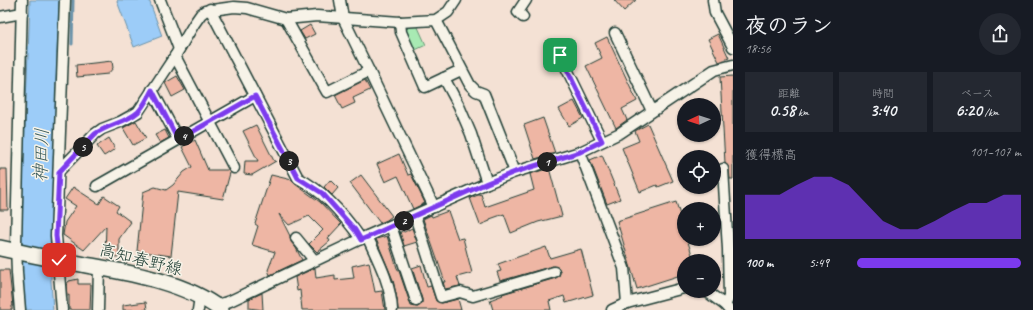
<!DOCTYPE html>
<html lang="ja">
<meta charset="utf-8">
<style>
body{margin:0;font-family:Caveat,"Klee One",sans-serif;background:#242831;color:#f1f3f6;height:100vh;display:flex;flex-direction:column;font-size:15px;white-space:nowrap}
*{box-sizing:border-box;margin:0}
p{font-size:13px;color:#9ea1a6}
.icon{flex:none;width:22px;height:22px;fill:none;stroke:currentColor;stroke-width:2;stroke-linecap:round;stroke-linejoin:round}
.map{position:relative;flex:1;overflow:hidden}
.panel{display:flex;flex-direction:column;background:#171b24;width:300px}
.panel>*{flex:none}
.needle{width:26px;rotate:266deg}
.controls{position:absolute;left:677px;top:98px;display:grid;gap:8px}
.controls a{display:grid;place-items:center;width:44px;height:44px;border-radius:50%;background:#171b24;box-shadow:0 1px 3px #0004;font-size:20px}
.pin{position:absolute;display:grid;place-items:center;width:34px;height:34px;color:#fff;margin:-17px;border-radius:8px;box-shadow:0 2px 6px #0006}
.km{position:absolute;width:20px;height:20px;margin:-10px;border-radius:50%;background:#222;color:#fff;font-size:11px;line-height:20px;text-align:center}
.round{display:grid;place-items:center;flex:none;width:42px;height:42px;border-radius:21px;background:#242831}
.headline{display:flex;align-items:center;justify-content:space-between;height:68px;padding:0 12px}
h1{font-size:22px;font-weight:700;line-height:30px}
.metrics{display:grid;grid-template-columns:repeat(3,1fr);gap:6px;height:68px;padding:4px 12px}
.metrics div{display:grid;align-content:center;border-radius:0px;background:#242831;text-align:center}
.metrics b{font-size:17px;font-weight:700}
.metrics small{font-size:11px;font-weight:400}
.metrics p{font-size:11px}
.chart{height:112px;padding:8px 12px}
.chart p{display:flex;justify-content:space-between}
.chart svg{width:100%;height:72px;margin-top:4px;fill:#7c3aed;opacity:.7}
ul{padding:0 12px;list-style:none;font-size:13px}
li{display:grid;grid-template-columns:64px 48px 1fr;align-items:center;height:30px}
li i{height:10px;border-radius:5px;background:#7c3aed}
main{display:flex;flex:1;min-height:0}
.map>svg:first-child{display:block}
.green{fill:#a8eab3;stroke:#649474}
.water{fill:#9cccf8;stroke:#6a93aa}
.lines{fill:none;stroke-linecap:round;stroke-linejoin:round}
.stream{stroke:#6a93aa;stroke-width:3}
.building{fill:#eeb6a4;stroke:#1f3d34}
.minor-casing{stroke:#1f3d34;stroke-width:13}
.primary-casing{stroke:#1f3d34;stroke-width:18}
.minor{stroke:#f7f3e8;stroke-width:10}
.primary{stroke:#f7f3e8;stroke-width:15}
.route-casing{stroke:#fff;stroke-width:8}
.route{stroke:#7c3aed;stroke-width:5}
.labels{text-anchor:middle;stroke-width:3;stroke-linejoin:round;paint-order:stroke}
.street-label{font-size:17px;fill:#1f3d34;stroke:#f7f3e8}
.water-label{font-size:18px;font-style:italic;fill:#385a5b;stroke:#f7f3e8}
</style>
<main>
<div class="map">
<svg width="733" height="310" viewBox="0 0 733 310">
<rect width="100%" height="100%" fill="#f4e1d4"/>
<filter id="ink" filterUnits="userSpaceOnUse"><feTurbulence type="fractalNoise" baseFrequency=".025" numOctaves="2"/><feDisplacementMap in="SourceGraphic" scale="8" xChannelSelector="R" yChannelSelector="G"/><feConvolveMatrix kernelMatrix="1 2 1 2 8 2 1 2 1" color-interpolation-filters="sRGB"/></filter>
<g filter="url(#ink)">
<polygon class="green" points="417,25 426,45 413,51 405,31 409,27"/>
<g class="water">
<polygon points="30,0 59,0 51,239 51,281 53,310 26,310 21,269 22,193 28,55"/>
<polygon points="118,0 149,0 162,36 134,47 117,1"/>
</g>
<g class="lines">
<polyline class="stream" points="72,44 73,0"/>
</g>
<g class="building">
<polygon points="614,0 636,0 624,11"/>
<polygon points="310,25 315,34 305,39 300,31"/>
<polygon points="718,34 729,58 719,62 708,39"/>
<polygon points="607,37 637,101 622,109 627,120 616,128 586,66 602,58 595,43"/>
<polygon points="112,61 113,68 108,74 77,77 76,65"/>
<polygon points="177,76 185,90 172,97 165,83"/>
<polygon points="733,76 733,179 730,179 729,168 725,163 720,77"/>
<polygon points="365,80 370,90 353,98 355,103 342,109 335,95"/>
<polygon points="574,101 583,118 569,126 559,109"/>
<polygon points="543,118 555,153 535,159 524,125"/>
<polygon points="136,121 146,138 133,145 123,128"/>
<polygon points="648,124 673,181 658,187 657,185 640,192 622,148 639,141 635,131"/>
<polygon points="256,125 274,161 276,161 252,175 244,174 245,161 258,161 243,131"/>
<polygon points="165,130 169,138 160,143 155,135"/>
<polygon points="109,138 115,149 104,156 97,146"/>
<polygon points="195,140 208,170 228,170 230,173 223,199 178,192 171,256 137,251 143,192 155,187 166,190 173,185 184,172 192,167 182,147"/>
<polygon points="399,154 408,175 411,174 425,203 413,209 398,176 385,182 377,164"/>
<polygon points="602,155 620,199 607,204 590,160"/>
<polygon points="549,168 562,216 538,222 511,233 504,214 490,219 490,221 480,225 470,198 481,194 485,207 534,190 530,174"/>
<polygon points="0,169 7,169 8,210 0,210"/>
<polygon points="271,175 292,180 295,184 320,202 341,224 328,238 330,241 317,252 309,244 323,230 309,216 289,225 279,214 290,236 291,242 296,248 302,260 270,275 268,270 275,252 252,245 258,226 255,224"/>
<polygon points="361,175 392,216 387,220 380,223 350,183"/>
<polygon points="330,180 338,188 332,195 324,187"/>
<polygon points="73,187 99,204 104,196 119,206 116,211 131,222 119,239 119,257 105,256 106,226 84,250 63,235 65,222 76,206 65,199"/>
<polygon points="676,202 684,228 684,239 687,239 694,261 684,261 684,274 637,289 617,221"/>
<polygon points="448,211 458,239 463,238 472,273 457,277 460,286 445,289 443,282 445,282 423,219 431,215 432,217"/>
<polygon points="412,228 417,242 404,246 400,232 403,231 404,232"/>
<polygon points="387,236 397,268 399,271 411,306 418,307 422,303 422,299 412,268 421,265 427,287 431,286 436,301 442,303 458,299 461,310 398,310 397,299 393,280 376,239"/>
<polygon points="546,247 550,258 581,249 593,295 566,303 564,296 549,301 551,310 493,310 490,300 503,295 502,294 556,278 559,276 560,273 559,268 553,266 500,281 497,272 501,271 498,264"/>
<polygon points="369,262 375,292 382,291 385,310 302,310 300,290 297,291 295,277 315,268 316,278 335,275 335,280 354,278 352,266"/>
<polygon points="0,270 9,270 13,306 12,306 12,310 0,310"/>
<polygon points="78,279 78,284 91,284 90,310 69,310 69,295 67,296 66,285 69,281"/>
<polygon points="262,293 263,310 249,308 249,299"/>
<polygon points="146,302 147,310 123,310 123,305"/>
</g>
<g class="lines">
<defs>
<g id="minor">
<polyline points="160,0 179,49"/>
<polyline points="713,0 715,13 733,47"/>
<path d="M210,9L298,178C323,191 345,216 361,239"/>
<polyline points="0,17 22,13"/>
<polyline points="523,17 518,12 526,0"/>
<polyline points="286,19 327,92 369,71 343,18 340,0"/>
<polyline points="436,20 470,85 476,91 484,94 515,172"/>
<polyline points="400,22 401,32 425,87 461,70"/>
<polyline points="615,33 652,111"/>
<polyline points="560,55 602,141"/>
<polyline points="175,56 234,168"/>
<polyline points="369,71 434,207"/>
<polyline points="444,78 459,106 471,134 487,183"/>
<polyline points="152,90 178,139"/>
<polyline points="580,152 624,268 627,303"/>
<polyline points="723,169 728,249 729,297 725,305"/>
<polyline points="59,171 95,134 102,129 120,122 138,112 175,56 194,24 201,14 205,11 234,7 247,8 286,19 317,16 400,22 436,20 448,12 456,0"/>
<polyline points="97,186 255,96"/>
<polyline points="415,216 441,297 460,292 473,296 554,272"/>
<polyline points="391,226 416,301"/>
<path d="M367,236C378,260 391,284 392,310"/>
<polyline points="296,238 314,260"/>
<polyline points="706,291 725,305 729,310"/>
<polyline points="215,306 230,301 367,236 487,183 515,172 580,152 620,133 714,70 733,65"/>
<polyline points="20,310 17,273 16,244 22,0"/>
<polyline points="62,310 56,236 65,0"/>
<polyline points="98,310 99,267"/>
<polyline points="198,310 200,297"/>
<polyline points="612,310 627,303 684,288"/>
</g>
<path id="primary" d="M0,248C25,253 50,259 75,263C122,272 183,280 221,310"/>
</defs>
<use href="#minor" class="minor-casing"/>
<use href="#primary" class="primary-casing"/>
<use href="#minor" class="minor"/>
<use href="#primary" class="primary"/>
</g>
</g>
<g class="lines" filter="url(#ink)">
<defs>
<path id="route" d="M59,260L56,236L59,172L95,134C107,125 127,122 138,112C144,106 148,97 152,90L178,140L255,96L298,178L322,193L355,230L361,240L487,183L515,172L580,152L602,141L560,55"/>
</defs>
<use href="#route" class="route-casing"/>
<use href="#route" class="route"/>
</g>
<g class="labels">
<g class="street-label">
<text transform="translate(141 259) rotate(14)" y="6">高知春野線</text>
</g>
<g class="water-label">
<text transform="translate(41 155) rotate(-88)" y="6">神田川</text>
</g>
</g>
</svg>
<div class="controls">
<a><svg class="needle" viewBox="-14 -14 28 28"><path d="M0-13l5 13h-10z" fill="#e53935"/><path d="M0 13l5-13h-10z" fill="#9ea1a6"/></svg></a>
<a><svg class="icon" aria-label="locate" viewBox="0 0 24 24"><circle cx="12" cy="12" r="6"/><path d="M12 2v4M12 18v4M2 12h4M18 12h4"/></svg></a>
<a>+</a>
<a>−</a>
</div>
<div class="pin" style="left:560px;top:55px;background:#1e9e55"><svg class="icon" aria-label="arrive" viewBox="0 0 24 24"><path d="M6 21V4h12l-3 4 3 4H6"/></svg></div>
<div class="pin" style="left:59px;top:260px;background:#d93025"><svg class="icon" aria-label="check" viewBox="0 0 24 24"><path d="M5 12l5 5 9-10"/></svg></div>
<b class="km" style="left:547px;top:162px">1</b>
<b class="km" style="left:404px;top:221px">2</b>
<b class="km" style="left:289px;top:161px">3</b>
<b class="km" style="left:184px;top:136px">4</b>
<b class="km" style="left:83px;top:147px">5</b>
</div>
<section class="panel">
<div class="headline"><div><h1>夜のラン</h1><p>18:56</p></div><a class="round"><svg class="icon" aria-label="share" viewBox="0 0 24 24"><path d="M12 15V3M7 8l5-5 5 5M5 13v7h14v-7"/></svg></a></div>
<div class="metrics">
<div><p>距離</p><b>0.58<small> km</small></b></div>
<div><p>時間</p><b>3:40</b></div>
<div><p>ペース</p><b>6:20<small> /km</small></b></div>
</div>
<div class="chart"><p><span>獲得標高</span>101–107 m</p>
<svg viewBox="0 0 160 44" preserveAspectRatio="none"><path d="M0 44V17L10 17L20 17L30 11L40 6L50 6L60 11L70 22L80 33L90 38L100 38L110 33L120 27L130 22L140 22L150 17L160 17V44z"/></svg>
</div>
<ul>
<li><b>100 m</b>5:49<i style="width:100%"></i></li>
</ul>
</section>
</main>
